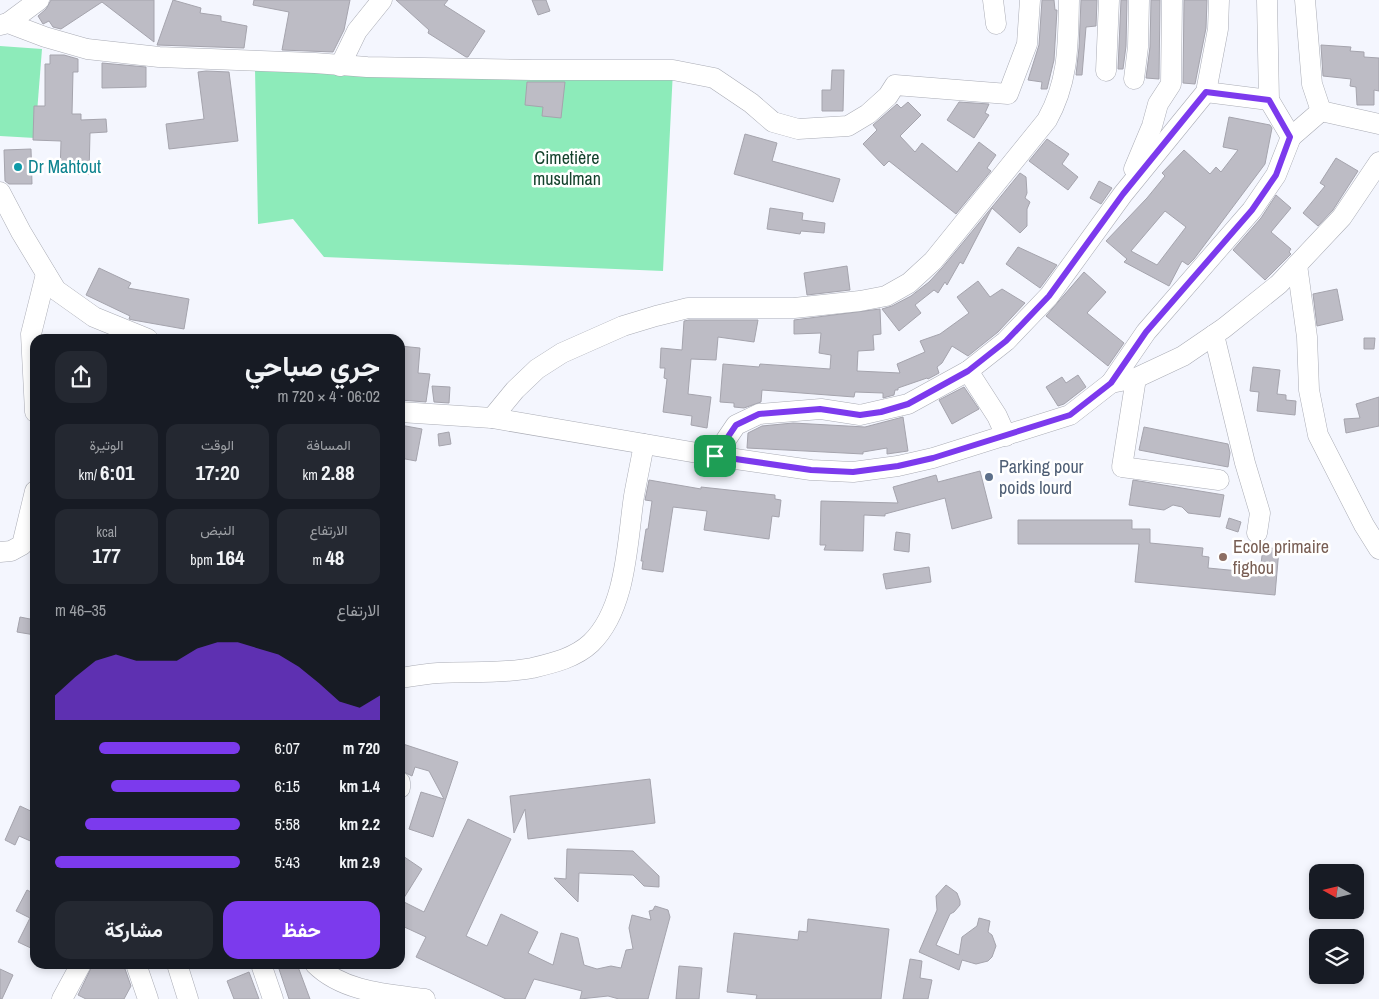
<!DOCTYPE html>
<html lang="ar">
<meta charset="utf-8">
<style>
body{margin:0;font-family:"Archivo Narrow",Vazirmatn,sans-serif;background:#242831;color:#f1f3f6;direction:rtl;height:100vh;display:flex;flex-direction:column;font-size:19px;white-space:nowrap}
*{box-sizing:border-box;margin:0}
p{font-size:16px;color:#9ea1a6}
.icon{flex:none;width:28px;height:28px;fill:none;stroke:currentColor;stroke-width:2;stroke-linecap:round;stroke-linejoin:round}
.map{position:relative;flex:1;overflow:hidden;direction:ltr}
.sheet{position:absolute;left:30px;top:334px;width:375px;height:635px;display:flex;flex-direction:column;background:#171b24;border-radius:15px;box-shadow:0 2px 8px #0003;direction:rtl}
.sheet>*{flex:none}
.needle{width:32px;rotate:278deg}
.fabs{position:absolute;left:1309px;top:864px;display:grid;gap:10px}
.fabs a{display:grid;place-items:center;width:55px;height:55px;border-radius:10px;background:#171b24;box-shadow:0 2px 8px #0003;font-size:25px}
.pin{position:absolute;display:grid;place-items:center;width:42px;height:42px;color:#fff;margin:-21px;border-radius:10px;box-shadow:0 2px 8px #0006}
.round{display:grid;place-items:center;flex:none;width:52px;height:52px;border-radius:15px;background:#242831}
.head{display:flex;align-items:center;justify-content:space-between;height:85px;padding:0 25px}
h1{font-size:28px;font-weight:700;line-height:38px}
.metrics{display:grid;grid-template-columns:repeat(3,1fr);gap:8px;height:85px;padding:5px 25px}
.metrics div{display:grid;align-content:center;border-radius:12px;background:#242831;text-align:center}
.metrics b{font-size:21px;font-weight:700}
.metrics small{font-size:14px;font-weight:400}
.metrics p{font-size:14px}
.chart{height:140px;padding:10px 25px}
.chart p{display:flex;justify-content:space-between}
.chart svg{width:100%;height:90px;margin-top:5px;fill:#7c3aed;opacity:.7}
.cta{display:flex;gap:10px;margin-top:auto;padding:10px 25px}
.cta a{flex:1;height:58px;border-radius:15px;background:#7c3aed;color:#fff;font-size:20px;font-weight:700;line-height:58px;text-align:center}
.cta a+a{background:#242831;color:#f1f3f6}
ul{padding:0 25px;list-style:none;font-size:16px}
li{display:grid;grid-template-columns:80px 60px 1fr;align-items:center;height:38px}
li i{height:12px;border-radius:6px;background:#7c3aed}
.map>svg:first-child{display:block}
.green{fill:#8debba}
.building{fill:#bdbcc5;stroke:#a5a4ad;fill-rule:evenodd}
.lines{fill:none;stroke-linecap:round;stroke-linejoin:round}
.minor-casing{stroke:#aaacb5;stroke-width:21}
.minor{stroke:#fff;stroke-width:20}
.route-casing{stroke:#fff;stroke-width:10}
.route{stroke:#7c3aed;stroke-width:6}
.culture-dot{fill:#0f9aa8;stroke:#fff;stroke-width:2}
.service-dot{fill:#5c6f8a;stroke:#fff;stroke-width:2}
.education-dot{fill:#8d6e63;stroke:#fff;stroke-width:2}
.labels{text-anchor:middle;stroke-width:5;stroke-linejoin:round;paint-order:stroke}
.park-label{font-size:18px;fill:#14422c;stroke:#fff}
.culture-label{font-size:18px;fill:#0d838f;stroke:#fff;text-anchor:start}
.service-label{font-size:18px;fill:#4e5e75;stroke:#fff;text-anchor:start}
.education-label{font-size:18px;fill:#785e54;stroke:#fff;text-anchor:start}
</style>
<div class="map">
<svg width="1379" height="999" viewBox="0 0 1379 999">
<rect width="100%" height="100%" fill="#f4f6fe"/>
<g class="green">
<polygon points="0,46 42,49 35,138 0,136"/>
<polygon points="255,69 673,70 663,271 324,257 293,219 258,224"/>
</g>
<g class="building">
<polygon points="51,0 154,0 154,42 102,2 61,29 53,27 49,21 43,24 38,16 46,9"/>
<polygon points="173,0 201,8 200,13 221,16 221,21 247,26 244,48 157,45"/>
<polygon points="254,0 350,0 344,30 333,52 282,50 289,12 253,5"/>
<polygon points="396,0 448,0 444,5 485,31 468,57 466,57 428,33 429,30"/>
<polygon points="532,0 546,0 550,11 538,15"/>
<polygon points="1042,0 1054,0 1055,10 1057,10 1054,60 1047,89 1041,89 1042,82 1028,80 1039,45"/>
<polygon points="1081,0 1097,0 1096,26 1086,27 1082,75 1076,75 1079,48"/>
<polygon points="1121,0 1127,0 1126,46 1123,69 1118,69"/>
<polygon points="1151,0 1160,0 1159,79 1146,78 1150,47"/>
<polygon points="1184,0 1207,0 1206,28 1195,84 1183,83"/>
<polygon points="1321,45 1351,47 1350,51 1364,52 1364,57 1379,58 1379,91 1374,90 1374,105 1357,105 1356,87 1350,86 1351,79 1323,76"/>
<polygon points="50,55 64,55 78,59 78,72 73,72 72,114 81,114 81,120 106,119 107,132 90,133 89,174 60,173 61,141 33,140 34,106 45,106 45,64 50,64"/>
<polygon points="102,63 146,67 146,87 102,88"/>
<polygon points="832,70 844,70 843,111 822,111 822,90 831,90"/>
<polygon points="206,71 229,72 238,141 169,149 166,124 204,119 198,72"/>
<polygon points="527,82 565,82 561,118 542,116 543,107 525,105"/>
<polygon points="908,102 921,115 900,136 915,152 922,143 957,172 979,142 996,155 987,168 991,171 956,214 889,161 884,166 863,144 877,130 873,125 897,104 901,108"/>
<polygon points="959,102 989,104 985,113 989,115 974,138 947,120"/>
<path d="M1229,117L1270,125L1272,128L1265,164L1194,259L1188,265L1182,261L1169,286L1124,262L1127,259L1106,241L1147,198L1165,176L1162,173L1184,150L1210,174L1216,167L1221,172L1238,150L1223,147ZM1165,211L1186,227L1157,265L1131,251Z"/>
<polygon points="745,134 777,143 772,161 840,179 833,202 734,174"/>
<polygon points="1047,139 1069,154 1062,164 1078,177 1068,190 1029,161"/>
<polygon points="31,149 32,184 9,184 5,181 4,150"/>
<polygon points="1336,158 1358,171 1333,210 1318,226 1303,213 1325,186 1320,183"/>
<polygon points="1020,173 1026,177 1027,193 1025,198 1030,202 1027,209 1027,226 1020,233 992,208 963,264 960,262 947,285 945,282 938,293 934,290 915,305 921,313 899,331 882,309 892,306 911,296 929,282 942,268"/>
<polygon points="1099,181 1112,188 1101,204 1090,198"/>
<polygon points="1276,195 1291,208 1271,232 1291,249 1289,252 1291,254 1265,280 1233,250 1261,218"/>
<polygon points="770,208 803,213 802,220 825,223 824,233 801,231 800,234 767,229"/>
<polygon points="1018,247 1057,265 1040,288 1006,264"/>
<polygon points="847,266 850,290 807,295 804,273"/>
<polygon points="99,268 131,283 128,288 189,299 184,329 133,320 129,319 130,316 86,295"/>
<polygon points="1084,272 1106,292 1087,313 1124,343 1108,366 1046,316"/>
<polygon points="978,281 990,297 1002,289 1025,303 998,332 968,356 952,346 942,363 937,367 939,373 928,379 927,378 898,388 898,390 895,390 894,395 883,398 883,393 855,392 854,397 762,390 761,402 744,408 734,407 734,403 720,402 723,364 759,367 760,364 830,369 831,355 819,353 821,333 794,334 794,320 880,309 881,334 873,335 874,350 858,351 857,371 900,373 897,364 925,352 920,341 940,334 969,313 957,297"/>
<polygon points="1337,289 1343,320 1317,326 1313,294"/>
<polygon points="689,320 758,320 754,342 718,337 716,360 691,359 688,394 711,397 707,428 691,425 692,416 663,412 667,379 664,378 665,368 660,368 661,348 682,350 684,321"/>
<polygon points="1364,338 1375,338 1374,349 1364,349"/>
<polygon points="400,346 420,348 418,373 430,374 426,402 400,400"/>
<polygon points="1253,367 1280,370 1277,394 1286,395 1286,400 1296,401 1295,415 1257,411 1259,392 1250,391"/>
<polygon points="1078,375 1086,387 1064,404 1058,406 1046,387 1062,377 1066,383"/>
<polygon points="432,386 450,387 449,403 434,402"/>
<polygon points="964,387 979,409 952,424 939,400"/>
<polygon points="1379,397 1379,426 1346,433 1344,419 1360,418 1356,404"/>
<polygon points="903,417 908,451 887,454 887,448 863,452 863,454 747,448 748,433 762,426 793,423 865,427"/>
<polygon points="400,425 422,429 416,461 400,458"/>
<polygon points="1144,427 1228,444 1230,453 1228,467 1139,450"/>
<polygon points="449,432 451,444 439,446 438,434"/>
<polygon points="980,471 992,518 952,529 945,498 885,514 885,516 864,515 863,551 824,550 826,545 820,545 821,501 898,503 893,487 936,475 938,482"/>
<polygon points="649,480 701,489 701,487 775,495 775,499 781,500 779,517 772,516 769,539 704,530 707,511 673,507 663,572 642,569 643,561 641,561 646,529 648,529 652,501 645,500"/>
<polygon points="1133,480 1224,495 1220,517 1188,513 1182,507 1173,505 1164,510 1129,505"/>
<polygon points="1229,518 1241,522 1238,532 1226,528"/>
<polygon points="1018,520 1132,520 1132,529 1150,529 1150,543 1203,548 1202,556 1209,557 1208,568 1260,573 1263,547 1279,549 1275,595 1135,582 1139,544 1018,544"/>
<polygon points="896,532 910,534 909,552 894,550"/>
<polygon points="929,567 931,582 886,589 883,574"/>
<polygon points="20,617 35,620 35,635 17,632"/>
<polygon points="400,743 458,762 433,837 409,829 421,792 444,799 429,771 415,767 412,776 400,770"/>
<polygon points="650,779 655,823 528,839 525,809 514,833 510,796"/>
<polygon points="20,806 35,813 35,843 19,836 15,845 5,840"/>
<polygon points="468,819 511,839 466,936 487,946 501,914 538,932 528,953 553,965 561,933 578,938 584,965 597,969 611,966 621,968 626,950 633,949 629,928 632,915 651,920 649,911 653,910 655,906 668,910 670,917 648,999 619,999 608,996 580,999 582,991 534,979 525,999 506,999 416,957 426,937 400,925 400,854 422,869 402,901 424,912"/>
<polygon points="567,849 633,851 659,876 659,887 644,886 633,875 579,873 578,902 554,878 566,879"/>
<polygon points="946,885 957,893 960,901 960,905 954,912 950,914 936,945 959,955 962,937 977,926 979,918 990,921 988,932 992,935 996,946 992,957 988,961 976,964 962,960 959,970 919,952 937,910 936,896"/>
<polygon points="27,890 35,894 35,950 18,942 30,918 16,911"/>
<polygon points="808,919 889,929 881,999 756,999 757,995 727,992 734,933 798,940 799,931 807,932"/>
<polygon points="910,959 922,961 920,978 932,980 928,999 903,999"/>
<polygon points="93,964 101,967 103,964 116,964 125,969 131,986 124,999 86,999 78,995"/>
<polygon points="285,964 297,964 310,999 289,999 278,966"/>
<polygon points="679,966 702,968 699,999 676,999"/>
<polygon points="0,969 13,975 2,999 0,999"/>
<polygon points="249,972 259,999 234,999 227,981"/>
</g>
<g class="lines">
<defs>
<g id="minor">
<polyline points="993,0 996,24"/>
<polyline points="1305,0 1312,84 1321,111"/>
<polyline points="8,23 39,0"/>
<polyline points="0,25 8,23 45,37 87,49 159,57 315,63 367,67 532,70 673,70 714,78 751,103 773,122 798,129 848,126 868,114 888,96 895,85 1008,94 1027,44 1030,0"/>
<polyline points="340,66 357,31 382,0"/>
<polyline points="1106,71 1109,0"/>
<polyline points="1134,79 1138,47 1139,0"/>
<polyline points="1206,92 1269,100"/>
<polyline points="1321,111 1379,124"/>
<polyline points="1291,137 1321,111"/>
<polyline points="1134,169 1152,126 1158,104 1171,84 1172,0"/>
<polyline points="0,192 21,232 56,290 94,317 148,339"/>
<polyline points="1297,265 1307,337 1309,390 1318,435 1364,525 1379,549"/>
<polyline points="1214,335 1245,463 1260,513 1257,533"/>
<polyline points="968,371 997,416 1006,436"/>
<polyline points="1136,378 1122,467 1219,480"/>
<polyline points="1111,383 1146,332 1252,210 1276,175 1291,137 1269,100 1267,0"/>
<polyline points="35,412 31,334 46,274"/>
<polyline points="400,412 492,418 715,456 811,470 853,472 898,466 933,458 1070,415 1111,383 1136,378 1183,356 1224,328 1279,284 1342,217 1379,162"/>
<path d="M492,418L515,390L537,369L562,353L623,326L656,316L688,308H794L860,301L886,296L909,283L933,261L1047,120C1069,81 1068,44 1069,0"/>
<polyline points="715,456 736,425 759,414 821,409 860,415 908,404 968,371 1006,341 1049,296 1123,194 1206,92 1218,29 1219,0"/>
<polyline points="0,552 11,551 22,545 35,491"/>
<path d="M400,678C413,676 425,674 438,673C469,671 502,674 532,668C553,663 575,658 591,643C627,608 627,542 634,496C637,479 641,461 644,444"/>
<polyline points="400,782 400,788"/>
<polyline points="136,964 148,999"/>
<polyline points="177,964 188,999"/>
<polyline points="261,964 273,999"/>
<path d="M315,964C343,992 387,994 425,999"/>
<polyline points="62,999 81,964"/>
</g>
</defs>
<use href="#minor" class="minor-casing"/>
<use href="#minor" class="minor"/>
</g>
<g class="lines">
<defs>
<polygon id="route" points="1206,92 1269,100 1290,137 1276,175 1252,210 1146,332 1111,383 1070,415 933,458 898,466 853,472 811,470 715,456 736,425 759,414 820,409 860,415 881,412 908,404 968,371 1006,341 1049,296 1123,194"/>
</defs>
<use href="#route" class="route-casing"/>
<use href="#route" class="route"/>
</g>
<circle class="culture-dot" cx="18" cy="167" r="5"/>
<circle class="service-dot" cx="989" cy="477" r="5"/>
<circle class="education-dot" cx="1223" cy="557" r="5"/>
<g class="labels">
<g class="park-label">
<text x="567" y="164">Cimetière<tspan x="567" dy="21">musulman</tspan></text>
</g>
<g class="culture-label">
<text x="28" y="173">Dr Mahtout</text>
</g>
<g class="service-label">
<text x="999" y="473">Parking pour<tspan x="999" dy="21">poids lourd</tspan></text>
</g>
<g class="education-label">
<text x="1233" y="553">Ecole primaire<tspan x="1233" dy="21">fighou</tspan></text>
</g>
</g>
</svg>
<div class="fabs">
<a><svg class="needle" viewBox="-14 -14 28 28"><path d="M0-13l5 13h-10z" fill="#e53935"/><path d="M0 13l5-13h-10z" fill="#9ea1a6"/></svg></a>
<a><svg class="icon" aria-label="layers" viewBox="0 0 24 24"><path d="M12 4l9 5-9 5-9-5zM3 14l9 5 9-5"/></svg></a>
</div>
<div class="pin" style="left:715px;top:456px;background:#1e9e55"><svg class="icon" aria-label="arrive" viewBox="0 0 24 24"><path d="M6 21V4h12l-3 4 3 4H6"/></svg></div>
<section class="sheet">
<div class="head"><div><h1>جري صباحي</h1><p>06:02 · 4 × 720 m</p></div><a class="round"><svg class="icon" aria-label="share" viewBox="0 0 24 24"><path d="M12 15V3M7 8l5-5 5 5M5 13v7h14v-7"/></svg></a></div>
<div class="metrics">
<div><p>المسافة</p><b>2.88<small> km</small></b></div>
<div><p>الوقت</p><b>17:20</b></div>
<div><p>الوتيرة</p><b>6:01<small> /km</small></b></div>
</div>
<div class="metrics">
<div><p>الارتفاع</p><b>48<small> m</small></b></div>
<div><p>النبض</p><b>164<small> bpm</small></b></div>
<div><p>kcal</p><b>177</b></div>
</div>
<div class="chart"><p><span>الارتفاع</span>35–46 m</p>
<svg viewBox="0 0 160 44" preserveAspectRatio="none"><path d="M0 44V32L10 23L20 15L30 12L40 15L50 15L60 15L70 9L80 6L90 6L100 9L110 12L120 18L130 26L140 35L150 38L160 32V44z"/></svg>
</div>
<ul>
<li><b>720 m</b>6:07<i style="width:76%"></i></li>
<li><b>1.4 km</b>6:15<i style="width:70%"></i></li>
<li><b>2.2 km</b>5:58<i style="width:84%"></i></li>
<li><b>2.9 km</b>5:43<i style="width:100%"></i></li>
</ul>
<div class="cta"><a>حفظ</a><a>مشاركة</a></div>
</section>
</div>
